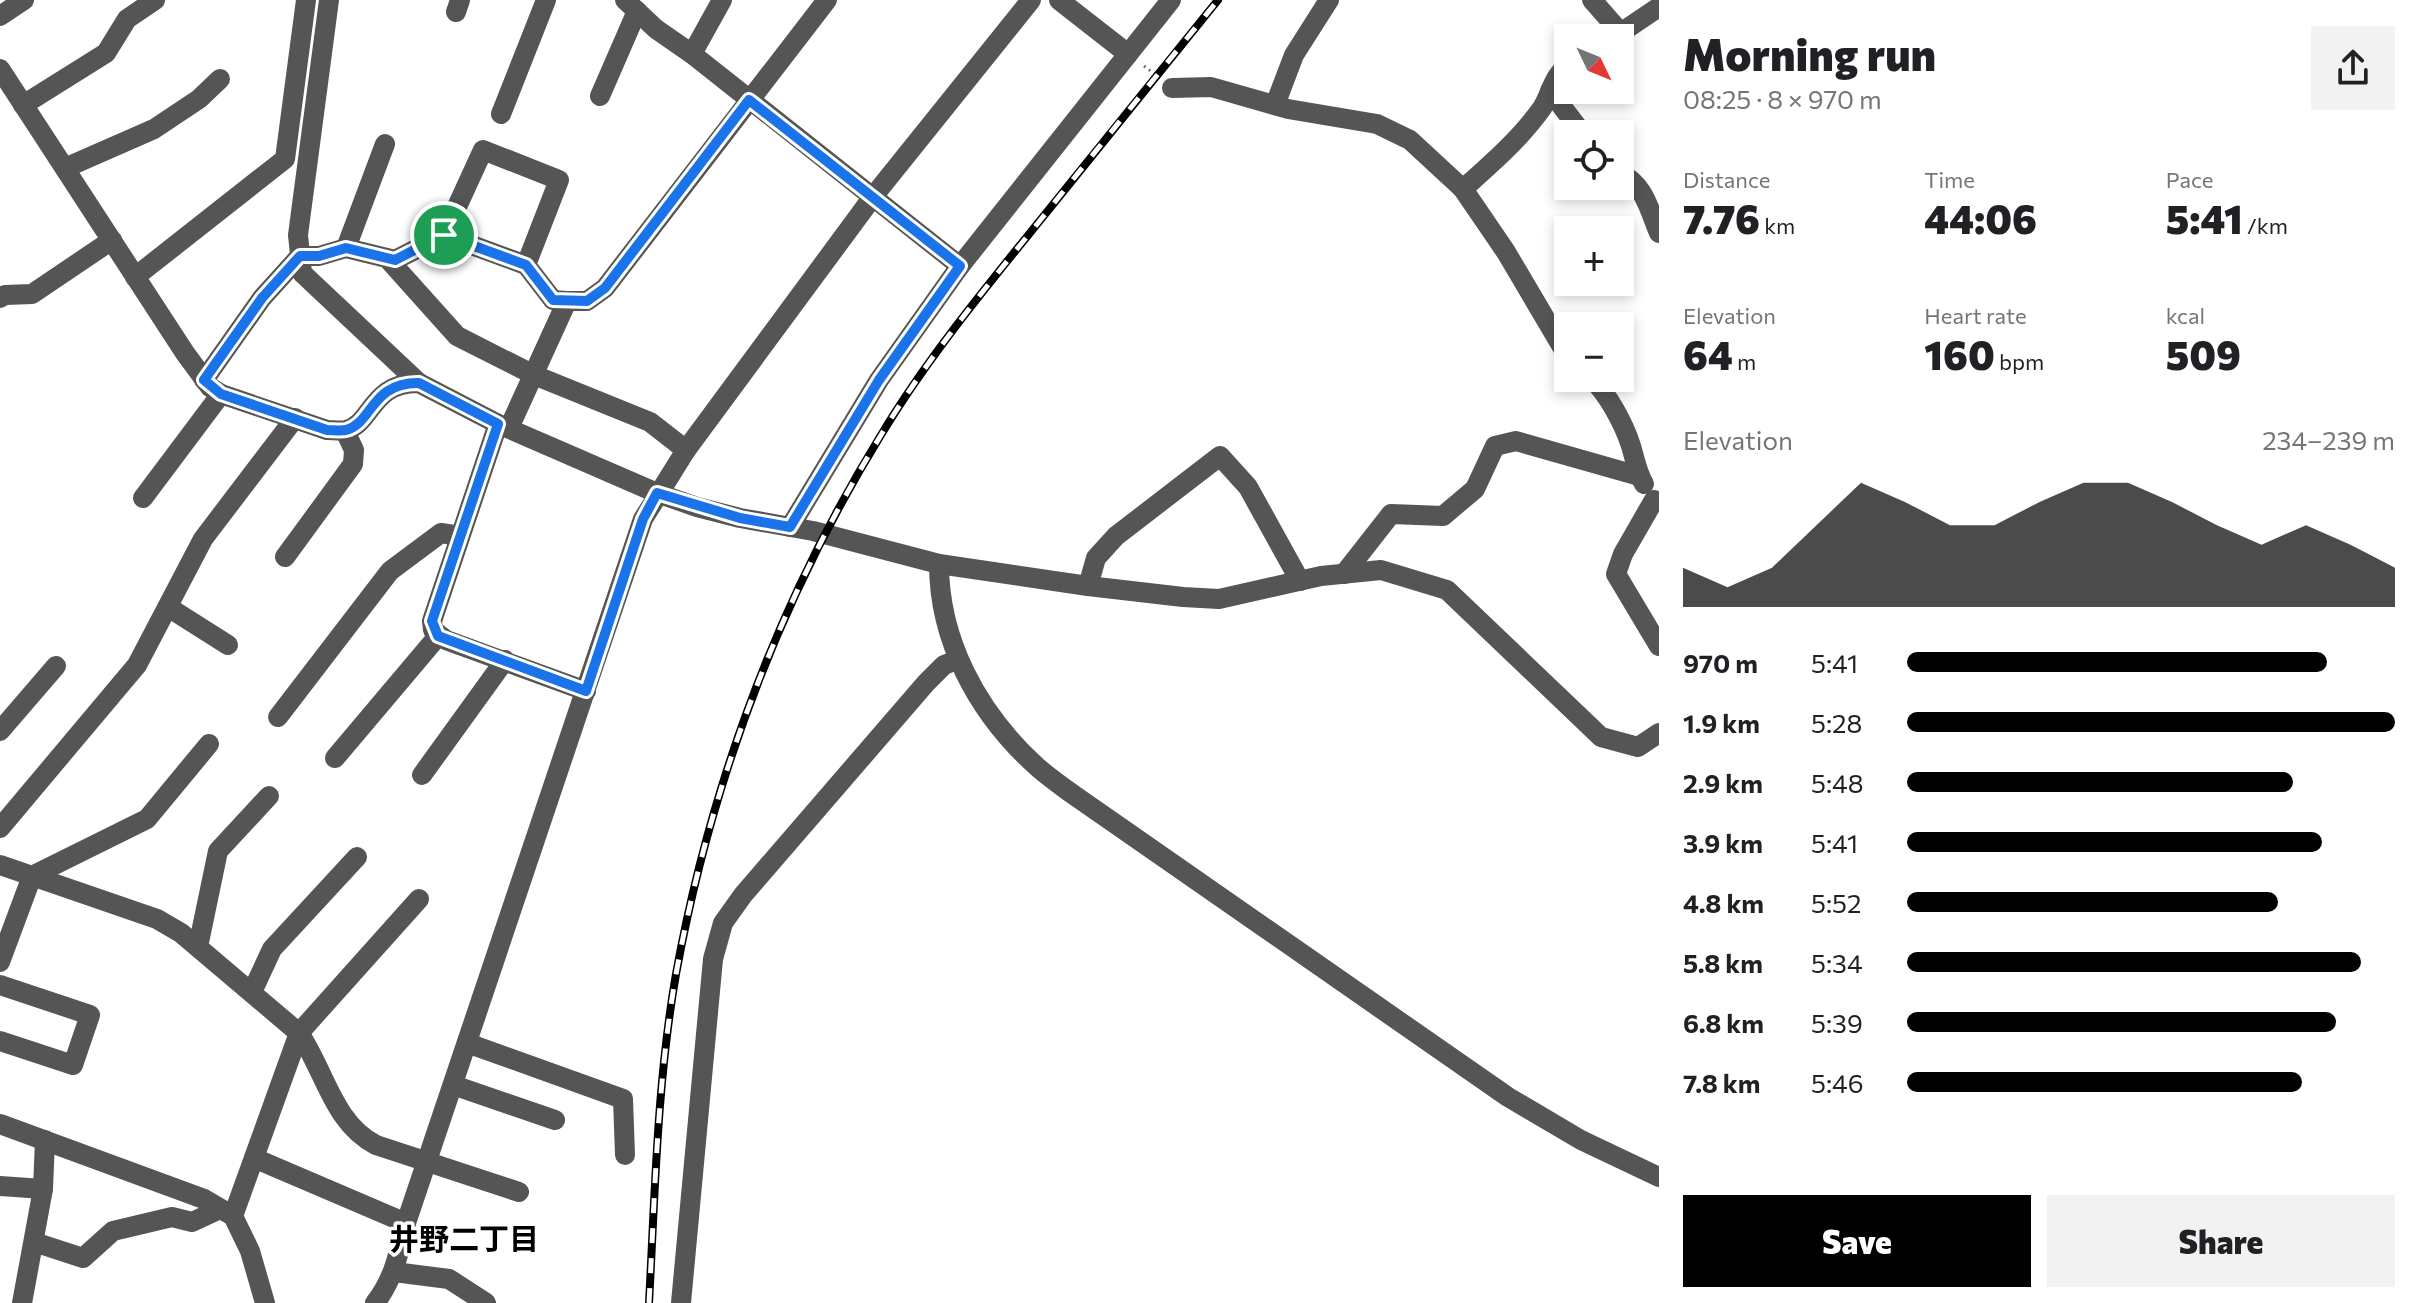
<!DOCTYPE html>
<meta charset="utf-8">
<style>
body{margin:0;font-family:Commissioner,"Noto Sans JP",sans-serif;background:#f2f2f2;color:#202124;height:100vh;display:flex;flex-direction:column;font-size:30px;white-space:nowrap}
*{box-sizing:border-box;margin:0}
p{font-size:26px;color:#757577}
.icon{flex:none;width:44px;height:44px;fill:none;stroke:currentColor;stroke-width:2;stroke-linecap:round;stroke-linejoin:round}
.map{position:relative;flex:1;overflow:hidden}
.details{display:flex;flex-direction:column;background:#fff;width:760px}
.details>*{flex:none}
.needle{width:52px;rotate:133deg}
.fabs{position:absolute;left:1554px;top:24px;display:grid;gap:16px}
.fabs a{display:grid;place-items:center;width:80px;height:80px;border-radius:0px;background:#fff;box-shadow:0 4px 12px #0003;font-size:40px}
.pin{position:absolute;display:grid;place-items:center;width:68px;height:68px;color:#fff;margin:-34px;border:4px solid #fff;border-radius:50%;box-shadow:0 2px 8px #0007}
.round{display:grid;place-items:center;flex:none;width:84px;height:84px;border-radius:0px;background:#f2f2f2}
.headline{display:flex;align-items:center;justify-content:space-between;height:136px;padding:0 24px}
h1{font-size:44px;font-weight:800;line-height:60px}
.figures{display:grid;grid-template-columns:repeat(3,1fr);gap:12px;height:136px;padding:8px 24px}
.figures div{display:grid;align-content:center}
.figures b{font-size:40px;font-weight:800}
.figures small{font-size:22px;font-weight:400}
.figures p{font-size:22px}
.chart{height:224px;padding:16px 24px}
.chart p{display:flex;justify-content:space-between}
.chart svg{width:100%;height:144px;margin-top:8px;fill:#000;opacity:.7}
.button{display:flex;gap:16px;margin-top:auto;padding:16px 24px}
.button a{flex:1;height:92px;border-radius:0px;background:#000;color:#fff;font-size:32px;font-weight:800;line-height:92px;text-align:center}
.button a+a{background:#f2f2f2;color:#202124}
ul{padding:0 24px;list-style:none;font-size:26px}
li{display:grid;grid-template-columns:128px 96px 1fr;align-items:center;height:60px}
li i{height:20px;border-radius:10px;background:#000}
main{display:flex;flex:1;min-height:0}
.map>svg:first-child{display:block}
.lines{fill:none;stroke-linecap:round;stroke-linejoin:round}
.path{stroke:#777;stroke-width:3;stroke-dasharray:2 4;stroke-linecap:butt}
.minor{stroke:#555;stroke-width:20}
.rail-casing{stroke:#000;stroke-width:8}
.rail{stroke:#fff;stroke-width:5;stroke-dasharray:15;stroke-linecap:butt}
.route-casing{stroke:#fff;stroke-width:16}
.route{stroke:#1a73e8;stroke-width:10}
.labels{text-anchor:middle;stroke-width:7;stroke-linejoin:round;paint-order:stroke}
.neighbourhood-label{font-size:30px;font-weight:bold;fill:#000;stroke:#fff}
</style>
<main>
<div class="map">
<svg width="1659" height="1303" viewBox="0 0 1659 1303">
<rect width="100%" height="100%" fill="#fff"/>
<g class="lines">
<polyline class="path" points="1144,66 1160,78"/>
<g class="minor">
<polyline points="329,0 298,235 302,273 419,383"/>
<polyline points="625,0 656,29 692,54 960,266"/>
<polyline points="1059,0 1128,54"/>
<polyline points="1592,0 1621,33"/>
<polyline points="456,12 460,0"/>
<polyline points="0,16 24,0"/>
<polyline points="1613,38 1659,7"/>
<polyline points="692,54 722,0"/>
<path d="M0,69L185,353L210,387L221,394L327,430C333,430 341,431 346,430C372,424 371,382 419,383L498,424L657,493L697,507L740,518L813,531L939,564L1088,586L1183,597L1219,599L1321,576L1381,570L1447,590L1601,737L1638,747L1659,733"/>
<polyline points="1172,88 1211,87 1288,109 1377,124 1410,140 1463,189 1506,252 1568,357"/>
<polyline points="1550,91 1583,134"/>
<polyline points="600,96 637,11"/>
<polyline points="23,105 106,53 127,19 155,0"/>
<polyline points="1275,105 1294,55 1329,0"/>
<polyline points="501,114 546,0"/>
<polyline points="65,168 154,129 199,99 220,79"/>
<path d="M1620,173C1644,184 1649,209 1659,233"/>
<path d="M1463,189C1491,164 1520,139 1542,108C1551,94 1553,75 1568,66"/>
<polyline points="444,235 483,150 559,180 526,265"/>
<polyline points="346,248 385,144"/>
<polyline points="388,259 457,336 534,375 650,422 686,450"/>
<polyline points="135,277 285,159 306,0"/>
<polyline points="0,298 5,295 32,294 112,240"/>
<path d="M1591,378C1608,394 1624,424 1631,446C1635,459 1637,472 1644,484"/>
<polyline points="204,380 262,298 300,256 319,256 346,248 395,260 444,235 526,265 553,300 567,301"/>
<polyline points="498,424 432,621 433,630 446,640 586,691"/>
<polyline points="509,428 567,301 587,301 605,288 827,0"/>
<polyline points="143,498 221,394"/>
<polyline points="1654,500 1623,554 1616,574 1659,646"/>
<polyline points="790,527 879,380 960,266 1171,0"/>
<polyline points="285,557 353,464 354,450 345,431"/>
<path d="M939,564C939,640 977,711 1033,763C1044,774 1059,784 1071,793L1508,1097L1581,1140L1659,1177"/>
<polyline points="1344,574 1391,514 1443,516 1475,489 1495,446 1516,441 1639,476"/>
<polyline points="1088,586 1096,558 1116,536 1220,456 1248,487 1300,581"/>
<polyline points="168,607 228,645"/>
<polyline points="278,717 390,571 441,533 460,536"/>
<polyline points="0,731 56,666"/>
<polyline points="335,758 438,636"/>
<polyline points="422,775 505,660"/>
<polyline points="0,828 137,665 203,539 295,418"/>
<path d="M0,865L157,919L181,933L299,1033C325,1071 333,1123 376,1145L519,1192"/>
<polyline points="198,947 218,851 269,796"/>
<polyline points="0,962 32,876 147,819 209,744"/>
<polyline points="0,985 90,1015 73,1065 0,1041"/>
<polyline points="252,992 272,949 357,857"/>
<polyline points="467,1043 623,1099 625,1155"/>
<polyline points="453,1085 555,1120"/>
<polyline points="0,1124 204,1199 233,1216 250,1251 265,1303"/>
<polyline points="254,1158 406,1223"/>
<polyline points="0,1186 43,1189"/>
<polyline points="233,1216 299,1033 419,899"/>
<polyline points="34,1242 83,1258 113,1231 172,1217 192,1222 220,1209"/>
<polyline points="394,1272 449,1279 486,1303"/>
<polyline points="22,1303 43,1189 45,1140"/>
<path d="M375,1303C394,1279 399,1252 406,1223L643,519L686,450L872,198L1031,0"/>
<polyline points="681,1303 713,959 723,923 743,895 926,683 944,665 957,660"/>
</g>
<defs>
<path id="rail" d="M649,1303C655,1193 657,1083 676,974C711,782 779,601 881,435C926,360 983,291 1038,223C1098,148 1158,74 1218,0"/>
</defs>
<use href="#rail" class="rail-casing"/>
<use href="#rail" class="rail"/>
</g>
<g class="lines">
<defs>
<path id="route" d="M749,100L960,266L879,380L790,527L740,518L657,493L643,519L586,691L438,636L432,621L498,424L419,383C371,382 372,424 346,430C341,431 333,430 327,430L221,394L204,380L262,298L300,256H319L346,248L395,260L444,235L526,265L553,300L587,301L605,288Z"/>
</defs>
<use href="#route" class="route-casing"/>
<use href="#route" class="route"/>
</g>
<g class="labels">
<g class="neighbourhood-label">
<text x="464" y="1250">井野二丁目</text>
</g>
</g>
</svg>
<div class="fabs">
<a><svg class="needle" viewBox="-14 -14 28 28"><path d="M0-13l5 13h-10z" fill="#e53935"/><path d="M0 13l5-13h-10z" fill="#757577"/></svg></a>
<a><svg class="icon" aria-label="locate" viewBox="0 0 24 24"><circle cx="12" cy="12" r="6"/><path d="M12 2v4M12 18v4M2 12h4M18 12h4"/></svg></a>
<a>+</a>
<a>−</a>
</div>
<div class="pin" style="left:444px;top:235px;background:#1e9e55"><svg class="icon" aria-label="arrive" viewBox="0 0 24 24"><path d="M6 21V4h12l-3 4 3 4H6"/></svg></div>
</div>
<section class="details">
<div class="headline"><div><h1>Morning run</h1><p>08:25 · 8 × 970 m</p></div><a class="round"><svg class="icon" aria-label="share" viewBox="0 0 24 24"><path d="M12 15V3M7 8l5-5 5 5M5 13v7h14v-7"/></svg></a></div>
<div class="figures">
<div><p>Distance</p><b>7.76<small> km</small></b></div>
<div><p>Time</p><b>44:06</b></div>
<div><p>Pace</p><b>5:41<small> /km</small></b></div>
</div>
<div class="figures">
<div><p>Elevation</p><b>64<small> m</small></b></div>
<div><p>Heart rate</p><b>160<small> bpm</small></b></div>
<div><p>kcal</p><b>509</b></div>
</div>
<div class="chart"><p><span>Elevation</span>234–239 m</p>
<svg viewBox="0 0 160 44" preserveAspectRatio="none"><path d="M0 44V32L10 38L20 32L30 19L40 6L50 12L60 19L70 19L80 12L90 6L100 6L110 12L120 19L130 25L140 19L150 25L160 32V44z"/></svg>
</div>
<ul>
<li><b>970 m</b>5:41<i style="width:86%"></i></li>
<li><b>1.9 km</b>5:28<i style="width:100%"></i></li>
<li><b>2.9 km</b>5:48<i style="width:79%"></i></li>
<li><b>3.9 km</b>5:41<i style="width:85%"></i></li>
<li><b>4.8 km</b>5:52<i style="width:76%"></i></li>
<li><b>5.8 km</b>5:34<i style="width:93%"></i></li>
<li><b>6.8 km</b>5:39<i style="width:88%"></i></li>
<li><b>7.8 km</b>5:46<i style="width:81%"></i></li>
</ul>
<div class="button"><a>Save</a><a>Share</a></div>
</section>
</main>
